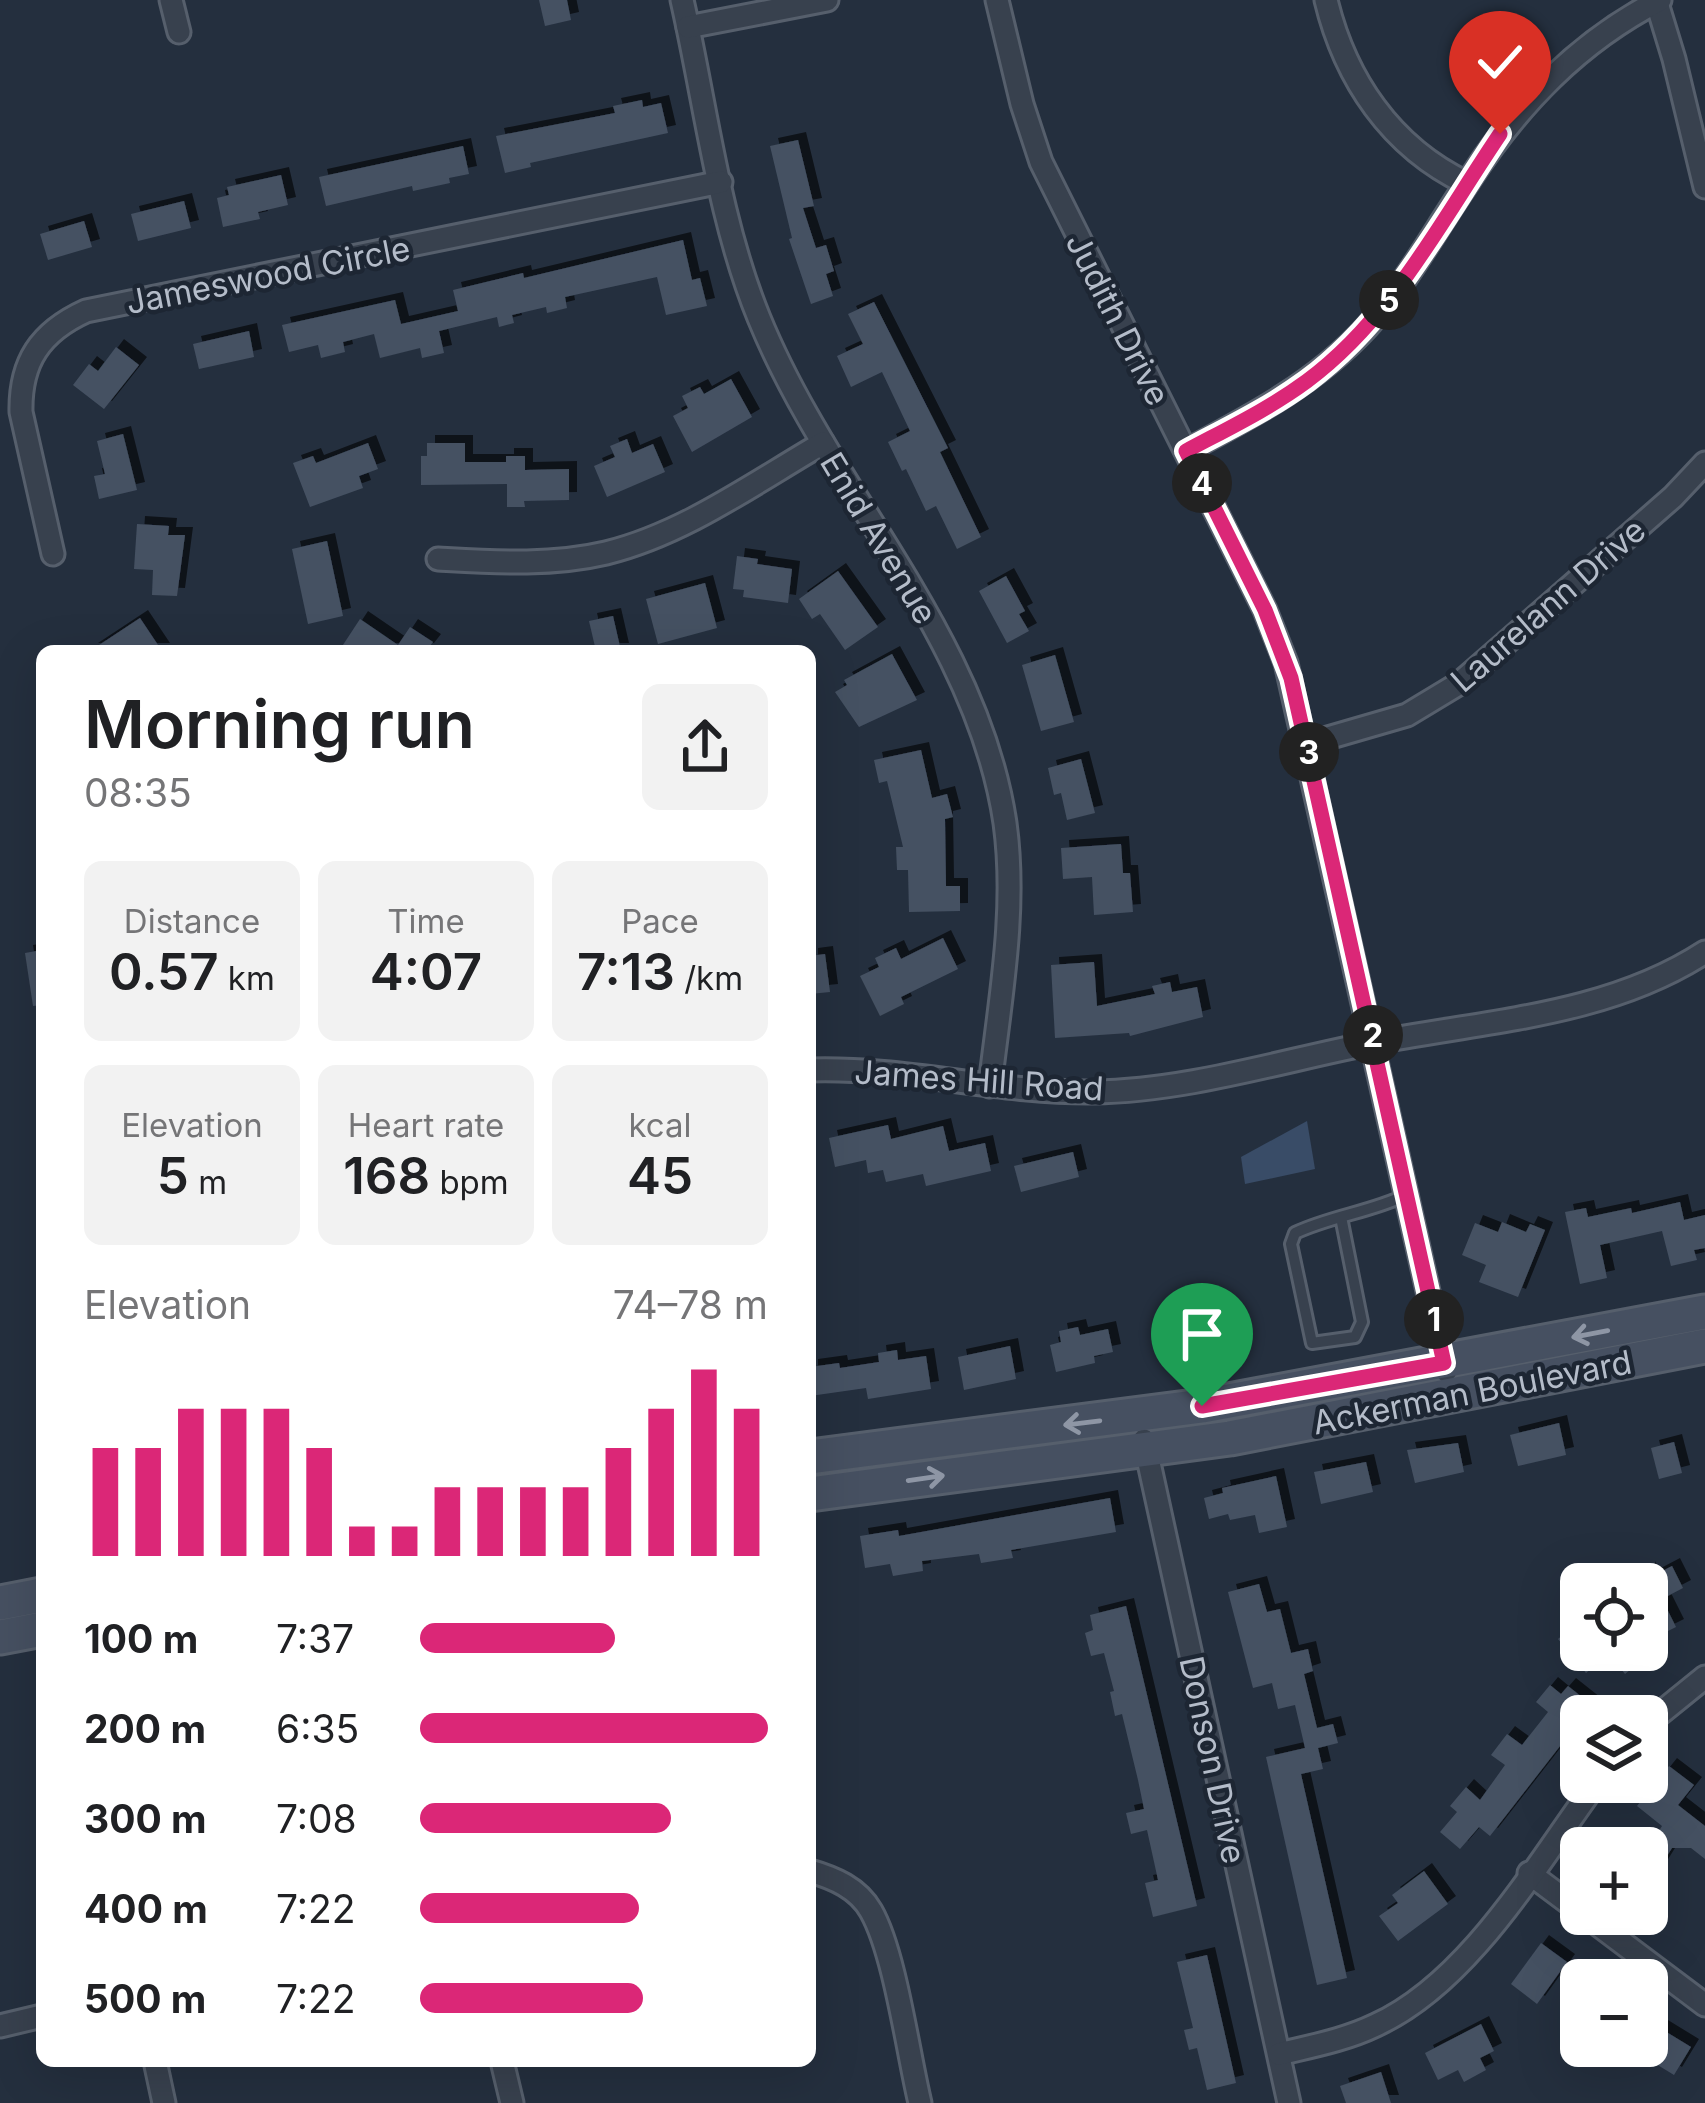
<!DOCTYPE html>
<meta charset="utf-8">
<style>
body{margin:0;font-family:Inter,sans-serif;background:#f2f2f2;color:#202124;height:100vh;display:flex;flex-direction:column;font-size:45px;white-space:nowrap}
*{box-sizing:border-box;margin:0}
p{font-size:39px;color:#757577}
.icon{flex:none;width:66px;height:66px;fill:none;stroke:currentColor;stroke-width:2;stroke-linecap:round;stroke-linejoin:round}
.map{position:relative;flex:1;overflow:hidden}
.panel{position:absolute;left:36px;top:645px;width:780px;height:1422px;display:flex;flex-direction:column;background:#fff;border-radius:18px;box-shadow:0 12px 48px #0002}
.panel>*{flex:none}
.fabs{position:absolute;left:1560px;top:1563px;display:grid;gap:24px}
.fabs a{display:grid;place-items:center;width:108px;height:108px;border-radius:18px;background:#fff;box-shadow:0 12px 48px #0002;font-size:60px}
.pin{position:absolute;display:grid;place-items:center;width:102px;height:102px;color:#fff;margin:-123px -51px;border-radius:50% 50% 50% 0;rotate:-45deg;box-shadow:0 0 12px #0007}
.pin .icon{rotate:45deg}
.km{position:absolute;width:60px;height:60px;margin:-30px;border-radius:50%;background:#222;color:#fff;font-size:33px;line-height:60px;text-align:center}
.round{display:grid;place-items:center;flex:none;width:126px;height:126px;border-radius:18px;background:#f2f2f2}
.headline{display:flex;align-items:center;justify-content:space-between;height:204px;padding:0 48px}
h1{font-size:66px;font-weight:600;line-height:90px}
.figures{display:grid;grid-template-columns:repeat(3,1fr);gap:18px;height:204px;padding:12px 48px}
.figures div{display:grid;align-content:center;border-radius:18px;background:#f2f2f2;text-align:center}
.figures b{font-size:51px;font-weight:600}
.figures small{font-size:33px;font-weight:400}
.figures p{font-size:33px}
.chart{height:336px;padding:24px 48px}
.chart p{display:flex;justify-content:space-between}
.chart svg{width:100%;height:216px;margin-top:12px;stroke:#db2777;stroke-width:6}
ul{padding:0 48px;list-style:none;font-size:39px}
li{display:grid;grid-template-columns:192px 144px 1fr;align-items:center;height:90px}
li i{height:30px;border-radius:15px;background:#db2777}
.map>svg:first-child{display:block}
.water{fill:#394c67}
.building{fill:#455162;filter:url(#shadow)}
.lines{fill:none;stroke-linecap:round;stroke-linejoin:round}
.lane-casing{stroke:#565f6c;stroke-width:16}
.street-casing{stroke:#565f6c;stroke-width:27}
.secondary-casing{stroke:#565f6c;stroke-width:39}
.lane{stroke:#38414e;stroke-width:10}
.street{stroke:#38414e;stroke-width:21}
.secondary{stroke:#465061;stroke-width:33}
.oneway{stroke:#8e96a5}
.route-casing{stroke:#fff;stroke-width:24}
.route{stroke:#db2777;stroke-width:15}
.labels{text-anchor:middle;stroke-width:9;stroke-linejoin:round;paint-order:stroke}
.street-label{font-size:33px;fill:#b4bcc9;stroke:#1d2633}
</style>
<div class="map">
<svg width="1705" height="2103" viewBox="0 0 1705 2103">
<defs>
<filter id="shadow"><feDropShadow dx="8" dy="-8" stdDeviation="0" flood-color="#0009"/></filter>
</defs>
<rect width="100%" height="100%" fill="#242f3e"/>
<polygon class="water" points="1307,1121 1315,1169 1245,1184 1241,1157"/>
<g class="building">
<polygon points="539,0 567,0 571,20 545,26"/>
<polygon points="642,100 643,107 661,103 668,133 530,163 531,167 505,173 496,136 615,113 613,106"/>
<polygon points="798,140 814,206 803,208 816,248 826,245 834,271 826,274 833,296 811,304 789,239 792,238 770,146"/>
<polygon points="463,146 469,174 449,178 450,183 413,191 412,186 326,206 319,177"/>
<polygon points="281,175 288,205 258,212 260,219 223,227 217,198 229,195 227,187"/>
<polygon points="184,201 191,228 138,241 131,214"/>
<polygon points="84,221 92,247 48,260 40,234"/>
<polygon points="683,240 692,280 700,278 707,306 666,315 657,277 565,297 567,308 547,313 546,307 512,315 514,323 499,327 497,317 439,331 444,353 422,358 420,348 380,358 374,334 343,342 345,352 321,358 318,345 289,352 282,325 395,300 401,324 458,311 453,290 523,273 524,278"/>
<polygon points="874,302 948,448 940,452 981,537 957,549 936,506 926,511 906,469 902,471 888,442 910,431 882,372 851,387 837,356 863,344 848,314"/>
<polygon points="249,331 254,357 199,369 193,344"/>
<polygon points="116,347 139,365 104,409 73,385 89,364 98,371"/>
<polygon points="731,379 752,417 692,452 673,416 688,408 682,396 700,387 704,394"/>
<polygon points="123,434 137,490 99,499 94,476 105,474 97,441"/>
<polygon points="627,439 632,453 653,444 665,472 607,497 594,466 615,457 610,446"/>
<polygon points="368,443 378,469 359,476 363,488 310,507 293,463 313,456 316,463"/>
<polygon points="427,443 465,443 465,462 506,462 506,456 525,456 525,470 569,469 569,500 524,501 525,507 507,507 507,484 421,485 421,456 427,456"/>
<polygon points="137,524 169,526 168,535 185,535 177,596 152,595 153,570 134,569"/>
<polygon points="327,541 343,616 308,624 292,549"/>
<polygon points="737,556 758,559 757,564 792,569 788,603 743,597 744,590 733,589"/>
<polygon points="838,571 878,627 845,650 820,614 812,619 799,599"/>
<polygon points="1006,576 1025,611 1019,614 1029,631 1007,643 979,591"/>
<polygon points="705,583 717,628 658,644 646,599"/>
<polygon points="613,616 621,651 596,651 589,621"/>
<polygon points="140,618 162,651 90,651"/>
<polygon points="360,619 398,645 410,627 433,642 426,651 339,651"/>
<polygon points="892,654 917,700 859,727 835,692 847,685 844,680"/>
<polygon points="1055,655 1074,722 1041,731 1022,665"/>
<polygon points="921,750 932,798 947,794 953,817 945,819 946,886 960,886 960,911 909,912 908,870 897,870 896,847 903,847 887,781 879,783 874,760"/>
<polygon points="1081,759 1095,813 1067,820 1061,793 1054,795 1048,768"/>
<polygon points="1121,844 1123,873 1130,873 1133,912 1094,915 1092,877 1063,879 1061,848"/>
<polygon points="943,938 958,969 901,997 904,1004 880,1016 860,976 879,967 875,958 896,948 901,959"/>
<polygon points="42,950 42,1005 33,1006 25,953"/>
<polygon points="825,954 830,992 810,994 810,956"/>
<polygon points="1094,962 1097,1006 1155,994 1152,986 1170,982 1172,992 1197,987 1203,1017 1130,1036 1129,1033 1055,1038 1051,965"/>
<polygon points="888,1125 891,1139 943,1126 949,1151 985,1143 991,1171 926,1186 923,1174 886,1182 883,1170 868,1173 866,1160 835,1167 829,1138"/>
<polygon points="1073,1152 1079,1177 1021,1192 1014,1166"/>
<polygon points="1680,1202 1684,1220 1705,1215 1705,1248 1694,1250 1697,1260 1671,1266 1662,1231 1600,1245 1607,1278 1580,1284 1565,1212 1586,1208 1588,1217 1631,1208 1632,1213"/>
<polygon points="1502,1222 1526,1232 1530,1224 1545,1230 1518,1297 1479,1282 1486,1265 1462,1255 1475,1223 1498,1232"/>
<polygon points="1078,1327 1080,1335 1108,1329 1113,1352 1094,1356 1095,1363 1056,1372 1050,1345 1061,1342 1059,1331"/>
<polygon points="1010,1346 1016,1379 964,1390 958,1357"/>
<polygon points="897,1350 898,1360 926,1356 931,1389 868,1399 866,1388 810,1396 810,1367 839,1363 840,1368 879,1362 878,1353"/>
<polygon points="1559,1423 1566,1455 1518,1466 1510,1435"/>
<polygon points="1674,1442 1682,1473 1659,1479 1651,1448"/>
<polygon points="1458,1443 1464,1472 1415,1483 1407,1450"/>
<polygon points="1366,1462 1373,1492 1321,1504 1314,1472"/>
<polygon points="1276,1476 1287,1527 1259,1533 1255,1515 1230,1520 1228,1514 1209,1519 1204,1498 1223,1493 1222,1488"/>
<polygon points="1110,1498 1116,1532 1011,1550 1013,1558 981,1563 979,1554 922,1561 923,1571 893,1576 890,1564 865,1568 860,1536 898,1530 899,1536"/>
<polygon points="1672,1566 1683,1588 1662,1599 1676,1627 1654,1638 1647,1623 1647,1569 1651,1577"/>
<polygon points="1259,1584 1267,1612 1280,1609 1291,1653 1308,1649 1313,1671 1304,1674 1317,1728 1333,1724 1338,1743 1318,1748 1323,1769 1301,1774 1347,1978 1317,1985 1266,1757 1305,1748 1295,1705 1278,1709 1272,1683 1253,1688 1228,1592"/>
<polygon points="1126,1606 1197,1906 1153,1917 1145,1883 1158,1880 1147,1830 1131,1834 1126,1813 1144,1809 1138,1780 1122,1714 1115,1716 1110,1692 1114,1691 1104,1653 1091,1656 1085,1633 1093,1630 1090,1615"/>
<polygon points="1581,1619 1581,1650 1655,1650 1625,1674 1609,1654 1586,1673 1558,1639"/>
<polygon points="1550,1685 1561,1694 1568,1686 1592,1705 1490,1836 1479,1827 1460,1849 1440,1832 1457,1812 1450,1806 1466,1787 1480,1800 1505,1765 1491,1755 1507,1734 1522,1745 1548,1712 1536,1702"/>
<polygon points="1669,1766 1694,1785 1678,1805 1705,1826 1705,1859 1691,1848 1672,1848 1647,1888 1647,1850 1662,1826 1637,1806"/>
<polygon points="1424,1871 1448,1904 1398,1941 1379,1916 1398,1903 1392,1895"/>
<polygon points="1541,1943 1567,1962 1537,2004 1511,1984"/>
<polygon points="1207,1955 1236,2083 1207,2090 1197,2048 1189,2050 1184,2030 1193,2028 1177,1962"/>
<polygon points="1481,2024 1494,2051 1480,2058 1486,2070 1464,2082 1458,2070 1438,2080 1425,2053"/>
<polygon points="1655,2025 1691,2047 1674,2075 1638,2053 1647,2046"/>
<polygon points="1381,2072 1391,2103 1346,2103 1340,2086"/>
</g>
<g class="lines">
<defs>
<path id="lane" d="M1341,1217L1362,1322L1355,1337L1312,1343L1291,1244L1295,1233C1331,1216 1371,1212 1406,1195"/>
<g id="street">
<polyline points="171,0 179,32"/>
<path d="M682,0C706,105 718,218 759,318C829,490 977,634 1005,823C1017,910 1000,999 990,1086"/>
<polyline points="997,0 1022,104 1041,162 1265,610 1286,663 1446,1371"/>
<path d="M1326,0C1345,79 1391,147 1466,183"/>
<polyline points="1656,0 1674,59 1705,187"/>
<polyline points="688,27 827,0"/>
<path d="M1186,451C1252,416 1317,382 1368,326C1407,283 1435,230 1468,182C1518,105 1578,42 1660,0"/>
<path d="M53,554L21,412C20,362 40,332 86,311L721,182"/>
<path d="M438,559C494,562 551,566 606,553C684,534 754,483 823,443"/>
<polyline points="1307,744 1407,715 1460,683 1673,497 1705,463"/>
<path d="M810,1070C905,1067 998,1093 1093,1092C1186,1091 1281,1061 1372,1043C1484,1021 1607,1016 1705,952"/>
<polyline points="1144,1440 1289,2103"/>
<polyline points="1647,1724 1705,1677"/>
<path d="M810,1871C834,1878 858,1888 871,1911C895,1953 908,2053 920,2103"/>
<polyline points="1529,1873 1581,1912"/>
<polyline points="1584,1914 1705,2005"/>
<polyline points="0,2026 42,2016"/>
<path d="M1279,2054C1312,2046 1345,2040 1376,2025C1470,1982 1537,1863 1597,1782"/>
<polyline points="155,2061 164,2103"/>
<polyline points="502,2061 512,2103"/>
</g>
<g id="secondary">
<polyline points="810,1457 1202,1406 1705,1312"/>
<polyline points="810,1494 1230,1438 1705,1346"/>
<polyline points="0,1603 42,1595"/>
<polyline points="0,1637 42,1629"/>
</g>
</defs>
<use href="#lane" class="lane-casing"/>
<use href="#street" class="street-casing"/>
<use href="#secondary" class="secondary-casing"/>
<use href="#lane" class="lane"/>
<use href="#street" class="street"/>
<use href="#secondary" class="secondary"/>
</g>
<defs><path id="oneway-shaft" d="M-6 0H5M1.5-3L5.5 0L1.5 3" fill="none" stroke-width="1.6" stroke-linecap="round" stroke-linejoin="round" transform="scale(3)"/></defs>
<g class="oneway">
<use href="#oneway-shaft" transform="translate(1590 1334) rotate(169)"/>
<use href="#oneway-shaft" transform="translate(1082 1423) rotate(173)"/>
<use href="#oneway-shaft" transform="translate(926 1478) rotate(-8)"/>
</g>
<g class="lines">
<defs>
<path id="route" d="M1202,1406L1444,1363L1291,678L1265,610L1186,451C1227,429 1269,409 1307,381C1392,318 1441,221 1500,134"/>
</defs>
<use href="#route" class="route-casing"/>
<use href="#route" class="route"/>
</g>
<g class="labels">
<g class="street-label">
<text transform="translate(268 275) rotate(-11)" y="12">Jameswood Circle</text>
<text transform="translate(1118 319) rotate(63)" y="12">Judith Drive</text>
<text transform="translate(879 538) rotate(59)" y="12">Enid Avenue</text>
<text transform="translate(1548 605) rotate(-41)" y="12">Laurelann Drive</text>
<text transform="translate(979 1080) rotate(4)" y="12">James Hill Road</text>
<text transform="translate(1472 1392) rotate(-11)" y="12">Ackerman Boulevard</text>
<text transform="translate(1213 1760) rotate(78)" y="12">Donson Drive</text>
</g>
</g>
</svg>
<div class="fabs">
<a><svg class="icon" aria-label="locate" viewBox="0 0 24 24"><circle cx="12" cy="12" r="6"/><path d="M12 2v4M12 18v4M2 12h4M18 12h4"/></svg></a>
<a><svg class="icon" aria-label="layers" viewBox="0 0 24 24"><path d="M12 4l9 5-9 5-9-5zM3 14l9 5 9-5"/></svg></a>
<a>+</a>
<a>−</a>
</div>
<div class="pin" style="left:1202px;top:1406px;background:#1e9e55"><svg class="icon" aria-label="arrive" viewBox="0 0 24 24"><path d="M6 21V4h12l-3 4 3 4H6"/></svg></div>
<div class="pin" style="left:1500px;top:134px;background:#d93025"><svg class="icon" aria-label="check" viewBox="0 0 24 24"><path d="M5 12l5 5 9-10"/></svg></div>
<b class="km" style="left:1434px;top:1319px">1</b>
<b class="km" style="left:1373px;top:1035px">2</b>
<b class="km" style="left:1309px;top:752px">3</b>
<b class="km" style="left:1202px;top:483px">4</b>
<b class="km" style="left:1389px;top:300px">5</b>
<section class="panel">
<div class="headline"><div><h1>Morning run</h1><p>08:35</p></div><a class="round"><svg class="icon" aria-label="share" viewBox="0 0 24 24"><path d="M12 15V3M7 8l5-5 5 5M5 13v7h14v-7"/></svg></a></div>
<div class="figures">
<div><p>Distance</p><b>0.57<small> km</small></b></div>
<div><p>Time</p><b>4:07</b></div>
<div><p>Pace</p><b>7:13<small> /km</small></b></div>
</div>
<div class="figures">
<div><p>Elevation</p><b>5<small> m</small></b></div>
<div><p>Heart rate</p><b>168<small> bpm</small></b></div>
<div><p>kcal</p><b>45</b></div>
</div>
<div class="chart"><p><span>Elevation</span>74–78 m</p>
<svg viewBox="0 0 160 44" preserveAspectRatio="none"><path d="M5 44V22M15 44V22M25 44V14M35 44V14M45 44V14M55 44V22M65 44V38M75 44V38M85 44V30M95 44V30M105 44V30M115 44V30M125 44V22M135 44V14M145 44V6M155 44V14"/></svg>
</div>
<ul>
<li><b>100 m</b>7:37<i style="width:56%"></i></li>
<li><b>200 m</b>6:35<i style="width:100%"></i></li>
<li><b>300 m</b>7:08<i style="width:72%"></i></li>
<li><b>400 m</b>7:22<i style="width:63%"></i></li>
<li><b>500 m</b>7:22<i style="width:64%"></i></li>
</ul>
</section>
</div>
